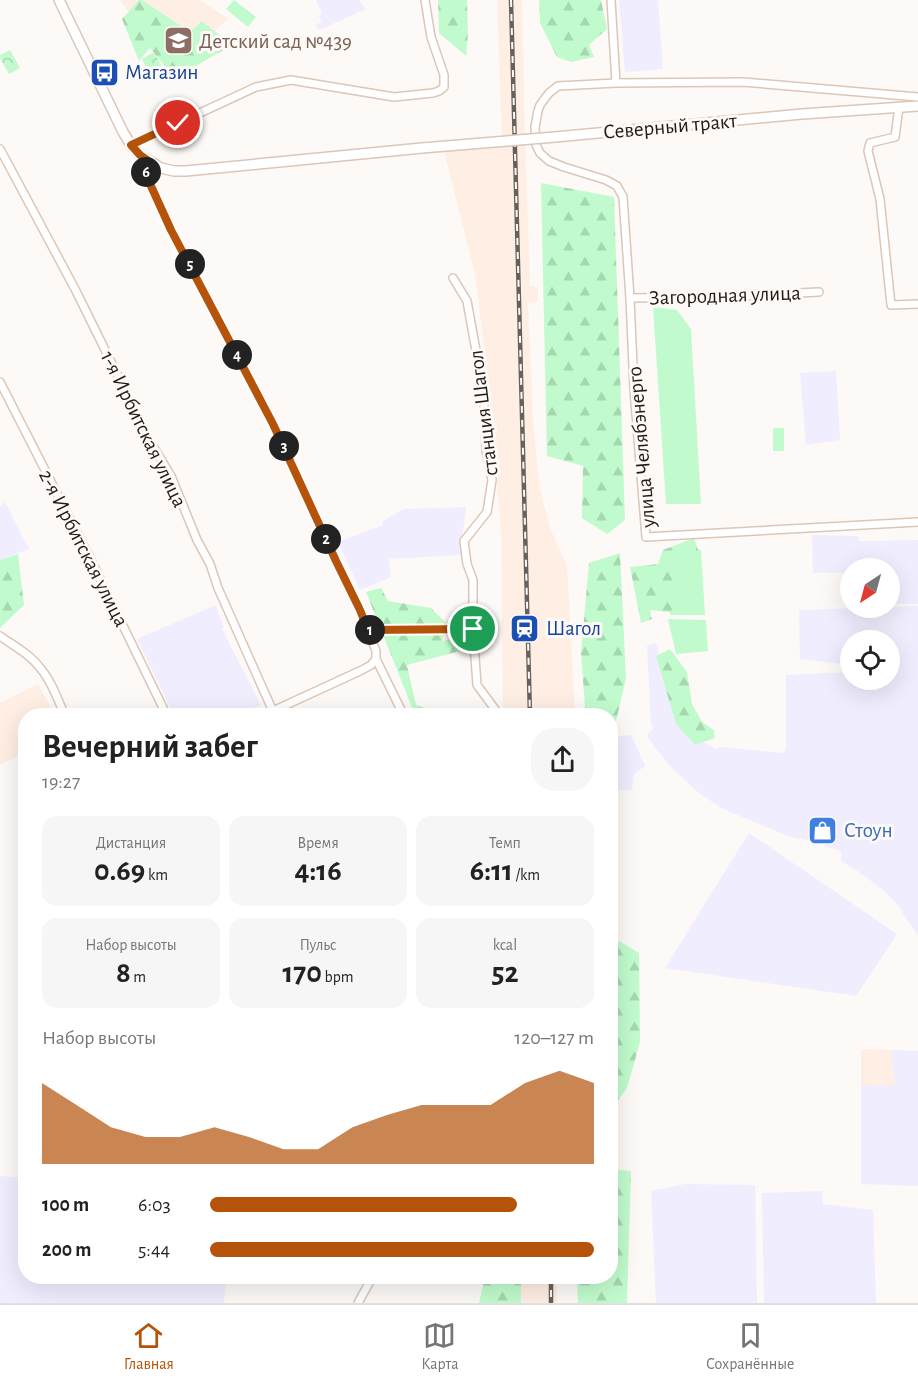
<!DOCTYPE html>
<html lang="ru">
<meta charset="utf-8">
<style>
body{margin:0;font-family:"Alegreya Sans",sans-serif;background:#f6f6f6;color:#222;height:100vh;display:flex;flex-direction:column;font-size:22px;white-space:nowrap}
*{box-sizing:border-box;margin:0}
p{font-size:20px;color:#767676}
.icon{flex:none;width:33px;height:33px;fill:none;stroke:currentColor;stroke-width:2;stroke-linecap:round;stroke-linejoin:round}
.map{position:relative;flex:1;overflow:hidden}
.panel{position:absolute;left:18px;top:708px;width:600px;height:576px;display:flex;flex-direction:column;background:#fff;border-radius:24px;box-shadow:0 6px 24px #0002}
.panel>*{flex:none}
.needle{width:39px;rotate:216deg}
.fabs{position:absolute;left:840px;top:558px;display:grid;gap:12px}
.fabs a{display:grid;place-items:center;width:60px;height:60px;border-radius:50%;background:#fff;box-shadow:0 6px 24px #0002;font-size:30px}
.pin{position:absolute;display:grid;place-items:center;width:51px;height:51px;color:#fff;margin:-26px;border:3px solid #fff;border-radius:50%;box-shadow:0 2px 6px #0007}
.km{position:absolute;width:30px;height:30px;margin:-15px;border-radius:50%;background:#222;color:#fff;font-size:16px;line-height:30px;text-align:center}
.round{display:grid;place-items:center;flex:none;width:63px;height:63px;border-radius:24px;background:#f6f6f6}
.headline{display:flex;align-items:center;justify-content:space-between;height:102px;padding:0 24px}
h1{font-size:33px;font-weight:600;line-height:45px}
.stats{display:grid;grid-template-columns:repeat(3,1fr);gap:9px;height:102px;padding:6px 24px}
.stats div{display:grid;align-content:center;border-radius:15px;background:#f6f6f6;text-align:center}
.stats b{font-size:30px;font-weight:600}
.stats small{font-size:16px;font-weight:400}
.stats p{font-size:16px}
.chart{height:168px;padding:12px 24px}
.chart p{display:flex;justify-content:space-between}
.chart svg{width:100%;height:108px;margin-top:6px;fill:#b45309;opacity:.7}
ul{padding:0 24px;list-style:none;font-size:20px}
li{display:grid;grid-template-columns:96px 72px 1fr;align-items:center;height:45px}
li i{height:15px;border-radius:8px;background:#b45309}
.dock{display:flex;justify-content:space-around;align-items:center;height:84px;border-top:2px solid #e0e0e0;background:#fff;font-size:16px;color:#767676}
.dock a{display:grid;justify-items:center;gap:3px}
.dock .selected{color:#b45309}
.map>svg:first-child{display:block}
.built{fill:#ffeee3}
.industrial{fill:#f0edff}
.green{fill:#c1fbcd}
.forest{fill:url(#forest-firs)}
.park{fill:url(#park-crowns)}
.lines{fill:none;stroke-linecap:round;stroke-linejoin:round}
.minor-casing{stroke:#dac7b9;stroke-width:10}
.major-casing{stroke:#dac7b9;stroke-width:12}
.minor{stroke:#fff;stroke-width:7}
.major{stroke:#fff;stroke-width:9}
.rail-casing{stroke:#67615c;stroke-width:4.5}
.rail{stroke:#fdf9f6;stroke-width:2;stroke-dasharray:7;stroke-linecap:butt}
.major-bridge-casing{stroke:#dac7b9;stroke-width:12;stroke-linecap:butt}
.major-bridge{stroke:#fff;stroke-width:9}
.route-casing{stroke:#fff;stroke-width:12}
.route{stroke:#b45309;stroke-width:8}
.labels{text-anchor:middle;stroke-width:6;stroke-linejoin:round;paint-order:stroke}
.education-label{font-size:21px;fill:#785e54;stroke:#fdf9f6;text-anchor:start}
.transit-label{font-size:21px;fill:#164399;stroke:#fdf9f6;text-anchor:start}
.street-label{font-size:21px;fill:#221b16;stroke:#fdf9f6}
.shop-label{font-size:21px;fill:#366cbe;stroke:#fdf9f6;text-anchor:start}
</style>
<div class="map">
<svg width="918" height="1303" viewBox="0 0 918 1303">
<defs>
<pattern id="forest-firs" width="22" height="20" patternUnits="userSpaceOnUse" patternTransform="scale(1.5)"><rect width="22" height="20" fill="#c1fbcd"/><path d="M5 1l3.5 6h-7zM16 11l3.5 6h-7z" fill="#a6d7af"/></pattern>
<pattern id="park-crowns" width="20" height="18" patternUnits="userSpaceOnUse" patternTransform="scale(1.5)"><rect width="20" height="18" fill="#c1fbcd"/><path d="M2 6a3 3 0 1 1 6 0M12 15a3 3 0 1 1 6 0" fill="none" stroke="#a6d7af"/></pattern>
</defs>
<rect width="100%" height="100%" fill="#fdf9f6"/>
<g class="built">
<polygon points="121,0 200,0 228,19 187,56 171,64 120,1"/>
<polygon points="497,0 522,0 525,142 530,286 538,287 538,302 528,303 533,419 539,485 550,528 567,566 575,715 503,715 501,530 487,370 475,274 443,147 502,143"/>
<polygon points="38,684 55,715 26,716 25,753 0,765 0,703"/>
<polygon points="861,1049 891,1050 895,1086 861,1085"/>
<polygon points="521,1277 556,1277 557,1303 521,1303"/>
</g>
<g class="industrial">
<polygon points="316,0 359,0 366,9 319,30 316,25 322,22 319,16 322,14"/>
<polygon points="619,0 658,0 663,69 625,72"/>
<polygon points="836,371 840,440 806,445 800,373"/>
<polygon points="5,502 29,549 0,560 0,507"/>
<polygon points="466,507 460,555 389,559 391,577 360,590 338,542 383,525 383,521 404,509"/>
<polygon points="812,535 858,536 859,541 918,540 918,604 890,604 890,568 850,568 850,604 846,605 843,573 813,573"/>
<polygon points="216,605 219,616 224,627 222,629 261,705 236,715 174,715 137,639"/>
<polygon points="918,606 918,936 897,904 882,889 856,870 841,861 841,851 810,841 788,836 721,808 695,790 669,765 650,741 647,735 654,728 651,724 647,646 656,643 672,702 699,739 715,749 720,747 784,753 786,747 786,675 850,672 850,680 890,680 890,640 850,640 850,665 800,659 799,610"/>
<polygon points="631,735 645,766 634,774 632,790 611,790 611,737"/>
<polygon points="749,833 897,934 856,996 665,968"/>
<polygon points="891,1050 918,1051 918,1186 861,1184 861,1085 895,1086"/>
<polygon points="0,1176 25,1178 26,1276 226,1277 224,1303 0,1303"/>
<polygon points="685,1184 755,1185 757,1303 656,1303 651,1191"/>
<polygon points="822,1191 823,1204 873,1210 876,1303 764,1303 762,1193"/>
</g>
<g class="green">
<polygon points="234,0 256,17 248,27 226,9"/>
<polygon points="653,307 677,310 691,329 701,504 666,504"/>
<rect x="773" y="428" width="11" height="23"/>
<polygon points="701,550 705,615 670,615 666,553"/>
<polygon points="668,619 706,620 708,651 676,654"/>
</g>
<g class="forest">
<polygon points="139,0 142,0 190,32 202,21 232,45 175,78 150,48 139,61 122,19"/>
<polygon points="438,0 467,0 468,34 466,56 439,33"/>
<polygon points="539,0 601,0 607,29 589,45 594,57 571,62 557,57 540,23"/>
<polygon points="541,183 614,197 625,520 607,534 582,518 583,466 547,456"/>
<polygon points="694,538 699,552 673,558 678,613 650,610 652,619 641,623 630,567 658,564 663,550"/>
<polygon points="620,553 626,679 615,725 611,721 610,716 605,715 600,711 585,708 581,652 589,563"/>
<polygon points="18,554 24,605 0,628 0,560"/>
<polygon points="381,588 388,601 431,608 447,624 442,641 459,638 464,650 407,665 416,705 448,715 415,715 366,592"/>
<polygon points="670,649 687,672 692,704 702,722 714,730 715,738 695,745 676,724 656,656"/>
<polygon points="611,939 616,939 639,953 640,1042 627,1088 611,1110"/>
<polygon points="611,1169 631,1171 627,1303 578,1303 577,1277 610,1276"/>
<polygon points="485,1277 521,1277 521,1303 479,1303"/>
</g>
<g class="park">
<polygon points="10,50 20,68 9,74 0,58 0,55"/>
<polygon points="154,52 162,67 149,74 142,59"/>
</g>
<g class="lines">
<defs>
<g id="minor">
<polyline points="611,0 616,83"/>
<polyline points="918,97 743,82 616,83 558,86 549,93 540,105 538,111 535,127 536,145 540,153 549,161 564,167 606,180 617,186 623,197 630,298 634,389 646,537 918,522"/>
<polyline points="899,107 895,137 870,143 868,151 880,199 891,305 918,304"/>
<polyline points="131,145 256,87 291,80 394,97 433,93 439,91 444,87 444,75 431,37 425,0"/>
<polyline points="0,149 75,289 118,376 135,416 171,476 197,540 210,564 218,588 275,716"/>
<polyline points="150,162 146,169 146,175 171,230 273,424 336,561 360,610 376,651 376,659 404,716"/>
<polyline points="453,278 467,301 477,356 485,413 486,450 492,480 487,512 464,541 467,564 473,580 473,629 477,685 500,716"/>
<polyline points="630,298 715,297 819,292"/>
<polyline points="0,382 90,558 167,716"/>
<polyline points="368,630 473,629"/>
<path d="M0,636C14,646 31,655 41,669C52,682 58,700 65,716"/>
<polyline points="262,716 362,670 371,665 376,659"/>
<polyline points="358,1303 373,1276"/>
</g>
<g id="major">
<polyline points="59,0 123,132 131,145 140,155 161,168 174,171 186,171 422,148"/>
<polyline points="555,137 802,114 918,106"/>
</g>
</defs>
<use href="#minor" class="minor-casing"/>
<use href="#major" class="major-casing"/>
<use href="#minor" class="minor"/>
<use href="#major" class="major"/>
<defs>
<g id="rail">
<polyline points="511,0 530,716"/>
<polyline points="551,1276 551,1303"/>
</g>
</defs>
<use href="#rail" class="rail-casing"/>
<use href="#rail" class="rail"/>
<defs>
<polyline id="major-bridge" points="422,148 555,137"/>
</defs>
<use href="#major-bridge" class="major-bridge-casing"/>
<use href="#major-bridge" class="major-bridge"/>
</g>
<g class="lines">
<defs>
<polyline id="route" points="178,123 131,145 140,155 150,162 146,170 146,175 171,230 273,424 336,561 360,610 368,630 473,629"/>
</defs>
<use href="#route" class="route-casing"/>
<use href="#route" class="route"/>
</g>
<defs>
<symbol id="school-square" viewBox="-11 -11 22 22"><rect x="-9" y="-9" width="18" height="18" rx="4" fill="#8d6e63" stroke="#fdf9f6"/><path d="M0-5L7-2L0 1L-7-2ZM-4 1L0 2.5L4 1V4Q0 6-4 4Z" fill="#fff"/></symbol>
<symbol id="bus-square" viewBox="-11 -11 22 22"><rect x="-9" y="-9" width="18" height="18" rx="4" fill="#1a4fb4" stroke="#fdf9f6"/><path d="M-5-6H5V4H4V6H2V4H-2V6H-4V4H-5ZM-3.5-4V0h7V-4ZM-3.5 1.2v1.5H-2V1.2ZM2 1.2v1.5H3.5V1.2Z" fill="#fff"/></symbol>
<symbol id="station-square" viewBox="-11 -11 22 22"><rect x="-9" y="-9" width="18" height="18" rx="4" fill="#1a4fb4" stroke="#fdf9f6"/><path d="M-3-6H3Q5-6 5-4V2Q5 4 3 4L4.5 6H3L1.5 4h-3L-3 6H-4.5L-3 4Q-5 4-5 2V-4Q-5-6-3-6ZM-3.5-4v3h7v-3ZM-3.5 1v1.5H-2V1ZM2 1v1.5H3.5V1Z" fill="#fff"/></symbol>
<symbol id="shop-square" viewBox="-11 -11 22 22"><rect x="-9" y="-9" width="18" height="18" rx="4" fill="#3f7fe0" stroke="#fdf9f6"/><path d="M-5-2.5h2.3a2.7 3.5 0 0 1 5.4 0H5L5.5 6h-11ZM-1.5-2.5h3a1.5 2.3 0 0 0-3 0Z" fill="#fff"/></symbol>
</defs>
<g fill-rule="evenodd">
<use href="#school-square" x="162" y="24" width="33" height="33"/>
<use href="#bus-square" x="88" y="56" width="33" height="33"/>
<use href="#station-square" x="508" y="612" width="33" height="33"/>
<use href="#shop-square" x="806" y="814" width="33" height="33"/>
</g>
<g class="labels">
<g class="education-label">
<text x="199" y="48">Детский сад №439</text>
</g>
<g class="transit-label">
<text x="125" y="79">Магазин</text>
<text x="546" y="635">Шагол</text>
</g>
<g class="street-label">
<text transform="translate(670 126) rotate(-5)" y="7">Северный тракт</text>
<text transform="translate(725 295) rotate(-2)" y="7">Загородная улица</text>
<text transform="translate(483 413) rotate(-97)" y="7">станция Шагол</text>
<text transform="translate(144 429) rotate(64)" y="7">1-я Ирбитская улица</text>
<text transform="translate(641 447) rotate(-95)" y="7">улица Челябэнерго</text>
<text transform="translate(84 548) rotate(63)" y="7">2-я Ирбитская улица</text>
</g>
<g class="shop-label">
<text x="844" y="837">Стоун</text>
</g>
</g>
</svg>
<div class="fabs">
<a><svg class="needle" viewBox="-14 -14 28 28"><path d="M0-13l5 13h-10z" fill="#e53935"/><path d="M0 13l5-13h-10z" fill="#767676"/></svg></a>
<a><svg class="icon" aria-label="locate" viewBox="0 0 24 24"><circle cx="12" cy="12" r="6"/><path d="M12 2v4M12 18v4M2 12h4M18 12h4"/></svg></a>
</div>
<div class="pin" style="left:473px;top:629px;background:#1e9e55"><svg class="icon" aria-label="arrive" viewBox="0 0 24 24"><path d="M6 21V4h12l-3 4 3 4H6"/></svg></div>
<div class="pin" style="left:178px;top:123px;background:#d93025"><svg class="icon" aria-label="check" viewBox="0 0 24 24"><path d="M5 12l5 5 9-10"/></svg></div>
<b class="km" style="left:370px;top:630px">1</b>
<b class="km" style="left:326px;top:539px">2</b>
<b class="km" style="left:284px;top:446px">3</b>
<b class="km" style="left:237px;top:355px">4</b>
<b class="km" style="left:190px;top:264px">5</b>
<b class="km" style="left:146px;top:172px">6</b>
<section class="panel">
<div class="headline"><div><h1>Вечерний забег</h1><p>19:27</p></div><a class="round"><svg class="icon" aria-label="share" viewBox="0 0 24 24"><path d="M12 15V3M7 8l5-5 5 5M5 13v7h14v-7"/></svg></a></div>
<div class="stats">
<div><p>Дистанция</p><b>0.69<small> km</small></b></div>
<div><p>Время</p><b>4:16</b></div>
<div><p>Темп</p><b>6:11<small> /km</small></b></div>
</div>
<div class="stats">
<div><p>Набор высоты</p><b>8<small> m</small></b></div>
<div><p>Пульс</p><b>170<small> bpm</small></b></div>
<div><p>kcal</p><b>52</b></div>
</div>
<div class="chart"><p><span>Набор высоты</span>120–127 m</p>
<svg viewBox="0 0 160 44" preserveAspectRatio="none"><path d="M0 44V11L10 20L20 29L30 33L40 33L50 29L60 33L70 38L80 38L90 29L100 24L110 20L120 20L130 20L140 11L150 6L160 11V44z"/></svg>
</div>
<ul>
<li><b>100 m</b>6:03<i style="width:80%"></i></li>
<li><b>200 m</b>5:44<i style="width:100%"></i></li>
</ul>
</section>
</div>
<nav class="dock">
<a class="selected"><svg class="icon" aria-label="home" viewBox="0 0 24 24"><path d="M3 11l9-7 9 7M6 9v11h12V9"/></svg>Главная</a>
<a><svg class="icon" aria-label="map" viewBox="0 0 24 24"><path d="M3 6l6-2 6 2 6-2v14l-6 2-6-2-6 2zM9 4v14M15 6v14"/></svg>Карта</a>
<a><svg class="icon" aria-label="saved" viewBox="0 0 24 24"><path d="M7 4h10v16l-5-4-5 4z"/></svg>Сохранённые</a>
</nav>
